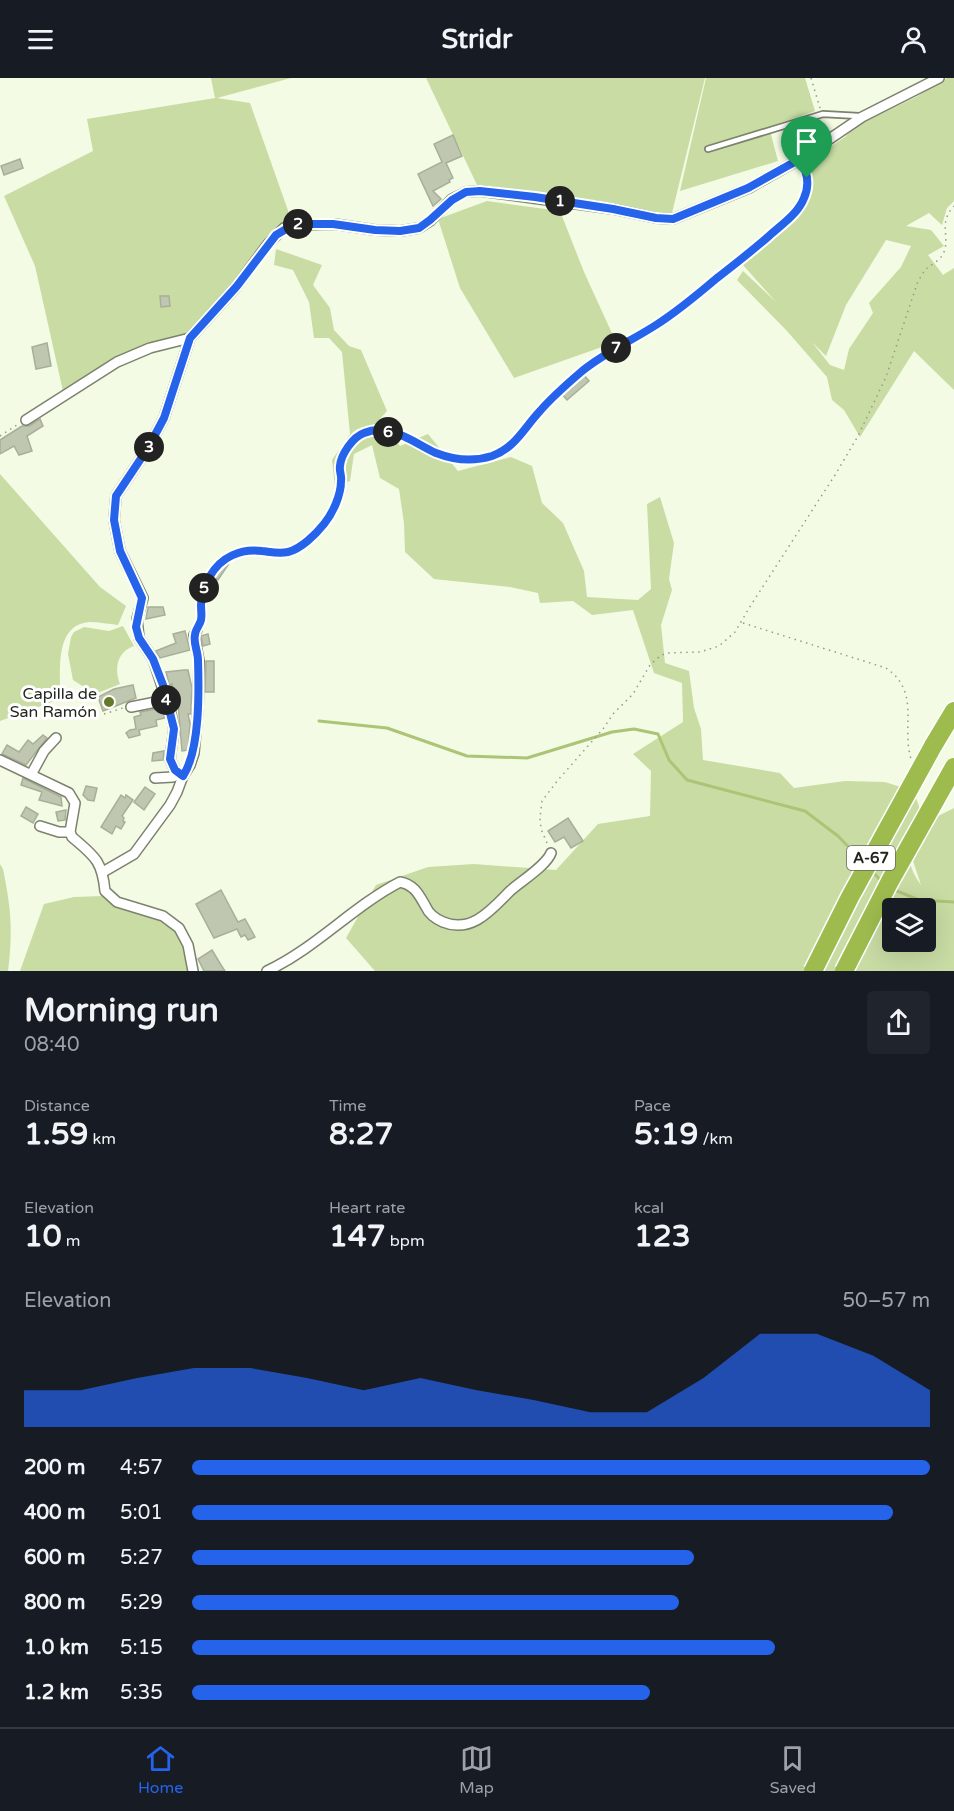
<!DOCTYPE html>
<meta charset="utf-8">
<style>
body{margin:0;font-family:"Varela Round",sans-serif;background:#20242c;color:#f1f3f6;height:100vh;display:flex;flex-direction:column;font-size:22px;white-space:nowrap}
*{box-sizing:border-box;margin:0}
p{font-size:20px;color:#9ea1a6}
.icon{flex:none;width:33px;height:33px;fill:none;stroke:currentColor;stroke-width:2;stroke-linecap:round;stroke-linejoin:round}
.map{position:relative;height:893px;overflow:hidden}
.drawer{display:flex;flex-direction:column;background:#171b24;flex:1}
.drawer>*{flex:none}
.fabs{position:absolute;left:882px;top:820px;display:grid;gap:12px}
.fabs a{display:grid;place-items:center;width:54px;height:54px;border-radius:6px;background:#171b24;box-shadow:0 6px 24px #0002;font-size:30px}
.pin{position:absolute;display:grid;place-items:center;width:51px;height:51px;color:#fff;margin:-62px -26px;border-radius:50% 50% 50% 0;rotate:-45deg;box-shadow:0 0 6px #0007}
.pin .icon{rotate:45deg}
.km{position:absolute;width:30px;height:30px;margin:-15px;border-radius:50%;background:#222;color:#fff;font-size:16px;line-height:30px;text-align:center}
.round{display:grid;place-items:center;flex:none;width:63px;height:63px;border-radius:6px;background:#20242c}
.headline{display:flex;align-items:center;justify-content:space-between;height:102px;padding:0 24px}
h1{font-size:33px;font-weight:700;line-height:45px}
.stats{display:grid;grid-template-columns:repeat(3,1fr);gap:9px;height:102px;padding:6px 24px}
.stats div{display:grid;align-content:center}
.stats b{font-size:30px;font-weight:700}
.stats small{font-size:16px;font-weight:400}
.stats p{font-size:16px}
.chart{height:168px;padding:12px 24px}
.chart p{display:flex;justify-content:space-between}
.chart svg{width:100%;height:108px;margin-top:6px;fill:#2563eb;opacity:.7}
ul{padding:0 24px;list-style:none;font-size:20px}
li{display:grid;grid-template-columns:96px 72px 1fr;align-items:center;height:45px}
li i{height:15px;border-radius:8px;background:#2563eb}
header{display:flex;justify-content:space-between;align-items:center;height:78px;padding:0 24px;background:#171b24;font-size:27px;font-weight:700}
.tab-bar{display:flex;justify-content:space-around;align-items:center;height:84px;border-top:2px solid #363941;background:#171b24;font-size:16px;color:#9ea1a6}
.tab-bar a{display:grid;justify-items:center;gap:3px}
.tab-bar .current{color:#2563eb}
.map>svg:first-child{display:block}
.green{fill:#c9dca4;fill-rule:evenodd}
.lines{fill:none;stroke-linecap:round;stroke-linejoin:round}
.stream{stroke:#acc476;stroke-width:3}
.building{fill:#bfc7b0;stroke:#a7af98;stroke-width:1.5}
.lane-casing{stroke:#7b826d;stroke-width:8}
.street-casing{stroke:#7b826d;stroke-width:12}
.highway-casing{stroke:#fff;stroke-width:21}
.path{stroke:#959b8a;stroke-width:1.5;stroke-dasharray:1.5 4.5;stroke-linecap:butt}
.lane{stroke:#fff;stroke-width:4.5}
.street{stroke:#fff;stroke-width:9}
.highway{stroke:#9ebc4e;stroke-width:18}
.highway-bridge-casing{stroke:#fff;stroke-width:21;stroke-linecap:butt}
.highway-bridge{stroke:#9ebc4e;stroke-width:18}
.route-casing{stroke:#fff;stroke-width:12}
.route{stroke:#2563eb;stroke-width:8}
.poi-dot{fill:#647929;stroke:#fff;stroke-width:2}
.labels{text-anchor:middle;stroke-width:6;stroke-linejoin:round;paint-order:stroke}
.shield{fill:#fff;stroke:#656761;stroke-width:1.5}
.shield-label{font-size:15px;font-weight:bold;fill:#23261d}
.poi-label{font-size:16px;fill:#23261d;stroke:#fff;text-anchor:end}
</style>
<header><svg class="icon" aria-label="menu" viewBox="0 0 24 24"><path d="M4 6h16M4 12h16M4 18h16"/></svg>Stridr<svg class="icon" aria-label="person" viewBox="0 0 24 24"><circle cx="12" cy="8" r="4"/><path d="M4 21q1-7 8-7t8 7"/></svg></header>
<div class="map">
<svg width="954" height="893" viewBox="0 0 954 893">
<rect width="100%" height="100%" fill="#f3fbe4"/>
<g class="green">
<polygon points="211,0 291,0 217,20 250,25 291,141 279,149 252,185 188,256 63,313 35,188 4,118 93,73 87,41 215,20"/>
<polygon points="426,0 705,0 671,139 577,122 478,109"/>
<polygon points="706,0 805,0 815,33 769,49 778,83 680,113"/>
<path d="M947,0H954V123L947,130L942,147L929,135L906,148L931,152L944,168L928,177L943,197L954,190V312L914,273L860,359L844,332L832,322L827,299L787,253L737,202L743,193L776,224L743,187L802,132L810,115L809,90L806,85L845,59L856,48L916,19ZM886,162L911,168L901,189L869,225L873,235L849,271L844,292L830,287L812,264L826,278L846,227Z"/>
<polygon points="487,123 560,133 584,194 616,264 514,300 460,210 438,141"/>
<path d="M276,171L322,187L313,207L330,230L334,252L349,268L361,272L387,333L379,342L400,368L428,356L458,393L511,379L532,388L542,425L563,445L584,493L587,519L638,522L651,511L647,426L660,419L674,465L669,501L672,512L661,547L665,585L689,593L694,630L701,651L703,682L780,695L794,710L845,703L885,704L913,713C916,721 922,732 921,740C918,771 898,775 921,807L913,783L926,744L954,730V893H375L346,860L376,807L428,789L474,786L556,792L598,746L650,738L651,693L633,676L683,644L682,605L654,595L633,532L592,537L573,523L540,525L538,515L510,509L434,501L405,474L404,445L399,411L380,400L372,367L354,376L350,403L335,408L332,382L350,356L342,274L329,260H314L309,224L293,192L274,187ZM892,831H926V864H892Z"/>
<path d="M0,396L100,509L126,528L118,547C109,546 99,544 89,544C53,547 61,596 60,621L0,643Z"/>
<path d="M123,548L134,568C117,574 114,590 120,606L95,616L73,602L68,576L71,559L74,554L84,549L109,553Z"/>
<path d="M0,786L3,791C11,831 13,852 8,893H0Z"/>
<path d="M103,818C108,825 116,827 123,830C132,834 142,835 151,838C179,847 184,867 189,893H20L44,826L74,819Z"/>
</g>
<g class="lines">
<g class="stream">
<polyline points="319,643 387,650 467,678 527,680 612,654 634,651 658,656 669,682 687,702 805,733 838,758 863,784"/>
<polyline points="872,793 882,804"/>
<polyline points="892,811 919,822 954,824"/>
</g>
</g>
<g class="building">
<polygon points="453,57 462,78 446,85 453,100 449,102 450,104 433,113 441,121 433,128 418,96 442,84 434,66"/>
<polygon points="20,81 23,90 4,97 1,88"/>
<polygon points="160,218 169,218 170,228 161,229"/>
<polygon points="47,265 51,288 36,291 32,269"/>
<polygon points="583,296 589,303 567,322 561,315"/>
<polygon points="40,341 43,348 27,358 32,373 19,377 14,368 0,376 0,362 22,348 29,348"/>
<polygon points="225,481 230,484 218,502 212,497"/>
<polygon points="148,529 163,529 165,537 146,541"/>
<polygon points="185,553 190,572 160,580 156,573 176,565 173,556"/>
<polygon points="208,556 210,566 203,568 201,558"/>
<polygon points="206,583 214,583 214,614 205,614"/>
<polygon points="184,592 188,592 192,610 191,629 191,636 188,636 190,646 188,672 182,673 178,625 175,625 172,606 169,607 166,594"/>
<polygon points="133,607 136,620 103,633 98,619 114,611"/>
<polygon points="162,630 165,640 156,642 157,648 139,652 140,657 129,660 126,655 130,652 136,651 134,639 141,637 140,634"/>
<polygon points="43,657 47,660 26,687 2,676 7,667 19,674 28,662 33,666"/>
<polygon points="164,673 163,682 152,683 153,675"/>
<polygon points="23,700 61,719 62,728 39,722 42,714 21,707"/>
<polygon points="86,708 97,710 94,723 88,722 83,717"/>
<polygon points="145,709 155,716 144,732 134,724"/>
<polygon points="121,717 125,720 126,717 133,722 122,738 124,740 123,743 125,744 121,751 116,748 112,756 101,749"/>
<polygon points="26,729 38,736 33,745 21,738"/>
<polygon points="66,732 65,742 58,743 56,734"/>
<polygon points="568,740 583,763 571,770 564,759 555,764 548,753"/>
<polygon points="221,812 238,844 245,841 255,859 248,862 245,857 241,859 237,851 214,860 196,826"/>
<polygon points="212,872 221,887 225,893 204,893 198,881"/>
</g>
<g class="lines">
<defs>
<polyline id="lane" points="708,71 823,36 859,38"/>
<g id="street">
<polyline points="26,342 117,284 150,270 190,260"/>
<polyline points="131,629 166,622"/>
<path d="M0,682L69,715L75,725L70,754L72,759C94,778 102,782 105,813L117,824L163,838L179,850L188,867L193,893"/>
<polyline points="32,695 44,673 56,660"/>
<polyline points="183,698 175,692 170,681 174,651 171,636 153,581 139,560 137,541 143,520 120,473 114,442 116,418 148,370 164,340 190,260 237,208 268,166 284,150 293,147 334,146 375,152 400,153 419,150 430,143 452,121 466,114 480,113 613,131 656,140 673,141 749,110 800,81 862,39 939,0"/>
<polyline points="155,700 173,699 179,696"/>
<polyline points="40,748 59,754 70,754"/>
<polyline points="103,794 134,776 170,727 177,714 183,698 190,687 194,675 198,629 199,583 194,557 197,552"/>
<path d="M267,893C316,870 352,829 400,804C415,807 419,817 426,829C429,836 436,841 443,844C472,856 492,831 510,813C521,803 546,788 551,775"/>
</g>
<polyline id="highway" points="933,668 954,633"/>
</defs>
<use href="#lane" class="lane-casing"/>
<use href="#street" class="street-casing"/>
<use href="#highway" class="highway-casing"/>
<g class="path">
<polyline points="811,0 820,30"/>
<polyline points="0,358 17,347"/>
<path d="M201,543C202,535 200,527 202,520C207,494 225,472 254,472C266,472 278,477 290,473C301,470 310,459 318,452C331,440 340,420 341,403C342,399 340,394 340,390C340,378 352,362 361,356C385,341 417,367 438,375C455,382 473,384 491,378C515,371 524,350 540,333C552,320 566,307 579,295C602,275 631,264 656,247C677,234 695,219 714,203C731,188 750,175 767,160C779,149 797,137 804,121C809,110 807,100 805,90"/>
<path d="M743,545L886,590C921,614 901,648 911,681"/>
<polyline points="104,636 123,630"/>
<path d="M547,765L541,751L540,740L542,723L558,702L603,651L613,636L633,616L650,587L660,578L667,575L700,574L719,568L735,554L751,527L835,397L858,358L886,299L918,203C921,199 923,194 926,191C932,186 941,182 944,174C950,158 938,145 954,128"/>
</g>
<use href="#lane" class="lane"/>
<use href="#street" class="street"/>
<use href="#highway" class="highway"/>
<defs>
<g id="highway-bridge">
<polyline points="813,893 850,819 933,668"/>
<polyline points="844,893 890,803 954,689"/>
</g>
</defs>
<use href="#highway-bridge" class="highway-bridge-casing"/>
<use href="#highway-bridge" class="highway-bridge"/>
</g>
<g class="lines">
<defs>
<path id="route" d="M800,81C807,93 810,107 804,120C798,136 781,147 769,158C752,173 735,186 717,200C697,217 678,233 656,247C631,263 604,275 581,294C567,306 552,319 540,333C524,350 515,370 492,378C473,384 454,382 436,375C414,365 390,344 364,355C353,359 341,376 340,388C339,393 342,398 341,403C341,417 333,435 324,446C316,456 301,471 288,474C279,476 271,474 262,473C241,470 221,479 210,498C205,506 201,517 201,527C201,532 202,538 201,542C200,547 195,552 195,557C193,564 198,574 198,582C199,614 200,672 183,698L175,692L170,681L174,651L163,607L153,581L139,560L136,549L142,520L120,473L114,442L116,418L148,370L164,340L190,260L237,208L276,157L293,147L303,146H333L375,152L400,153L419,150L430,142L452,122L466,114L480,113L535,119L613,131L656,140L673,141L748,110Z"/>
</defs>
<use href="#route" class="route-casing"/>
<use href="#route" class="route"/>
</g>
<circle class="poi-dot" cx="109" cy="624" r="6"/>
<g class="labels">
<rect class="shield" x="847" y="768" width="48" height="24" rx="4.5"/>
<g class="shield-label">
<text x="871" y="785">A-67</text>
</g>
<g class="poi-label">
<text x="97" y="621">Capilla de<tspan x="97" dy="18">San Ramón</tspan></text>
</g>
</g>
</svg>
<div class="fabs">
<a><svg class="icon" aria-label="layers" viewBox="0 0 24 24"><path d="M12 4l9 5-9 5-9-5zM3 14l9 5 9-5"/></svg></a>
</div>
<div class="pin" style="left:807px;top:100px;background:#1e9e55"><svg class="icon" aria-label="arrive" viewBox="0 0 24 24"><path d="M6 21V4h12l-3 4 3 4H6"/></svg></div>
<b class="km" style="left:560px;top:123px">1</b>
<b class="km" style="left:298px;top:146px">2</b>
<b class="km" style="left:149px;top:369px">3</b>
<b class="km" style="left:166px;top:622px">4</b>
<b class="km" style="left:204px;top:510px">5</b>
<b class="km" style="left:388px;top:354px">6</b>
<b class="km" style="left:616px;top:270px">7</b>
</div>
<section class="drawer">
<div class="headline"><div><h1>Morning run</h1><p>08:40</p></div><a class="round"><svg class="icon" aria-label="share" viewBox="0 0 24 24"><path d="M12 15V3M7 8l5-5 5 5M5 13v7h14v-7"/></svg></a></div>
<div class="stats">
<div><p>Distance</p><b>1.59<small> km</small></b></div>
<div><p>Time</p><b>8:27</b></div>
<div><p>Pace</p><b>5:19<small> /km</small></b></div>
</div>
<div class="stats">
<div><p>Elevation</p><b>10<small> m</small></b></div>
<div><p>Heart rate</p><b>147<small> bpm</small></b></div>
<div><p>kcal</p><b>123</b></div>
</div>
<div class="chart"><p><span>Elevation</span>50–57 m</p>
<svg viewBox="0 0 160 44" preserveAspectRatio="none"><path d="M0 44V29L10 29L20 24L30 20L40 20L50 24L60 29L70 24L80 29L90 33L100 38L110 38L120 24L130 6L140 6L150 15L160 29V44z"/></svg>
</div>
<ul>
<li><b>200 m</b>4:57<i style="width:100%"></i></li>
<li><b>400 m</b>5:01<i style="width:95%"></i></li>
<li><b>600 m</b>5:27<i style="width:68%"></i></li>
<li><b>800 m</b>5:29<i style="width:66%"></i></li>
<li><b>1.0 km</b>5:15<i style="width:79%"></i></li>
<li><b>1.2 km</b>5:35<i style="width:62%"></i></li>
</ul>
</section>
<nav class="tab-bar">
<a class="current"><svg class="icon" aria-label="home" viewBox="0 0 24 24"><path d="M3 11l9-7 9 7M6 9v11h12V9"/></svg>Home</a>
<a><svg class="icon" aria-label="map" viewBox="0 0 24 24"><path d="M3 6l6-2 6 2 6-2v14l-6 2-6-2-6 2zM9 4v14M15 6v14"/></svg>Map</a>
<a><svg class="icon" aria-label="saved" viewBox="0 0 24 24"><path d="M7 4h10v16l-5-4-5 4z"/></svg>Saved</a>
</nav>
